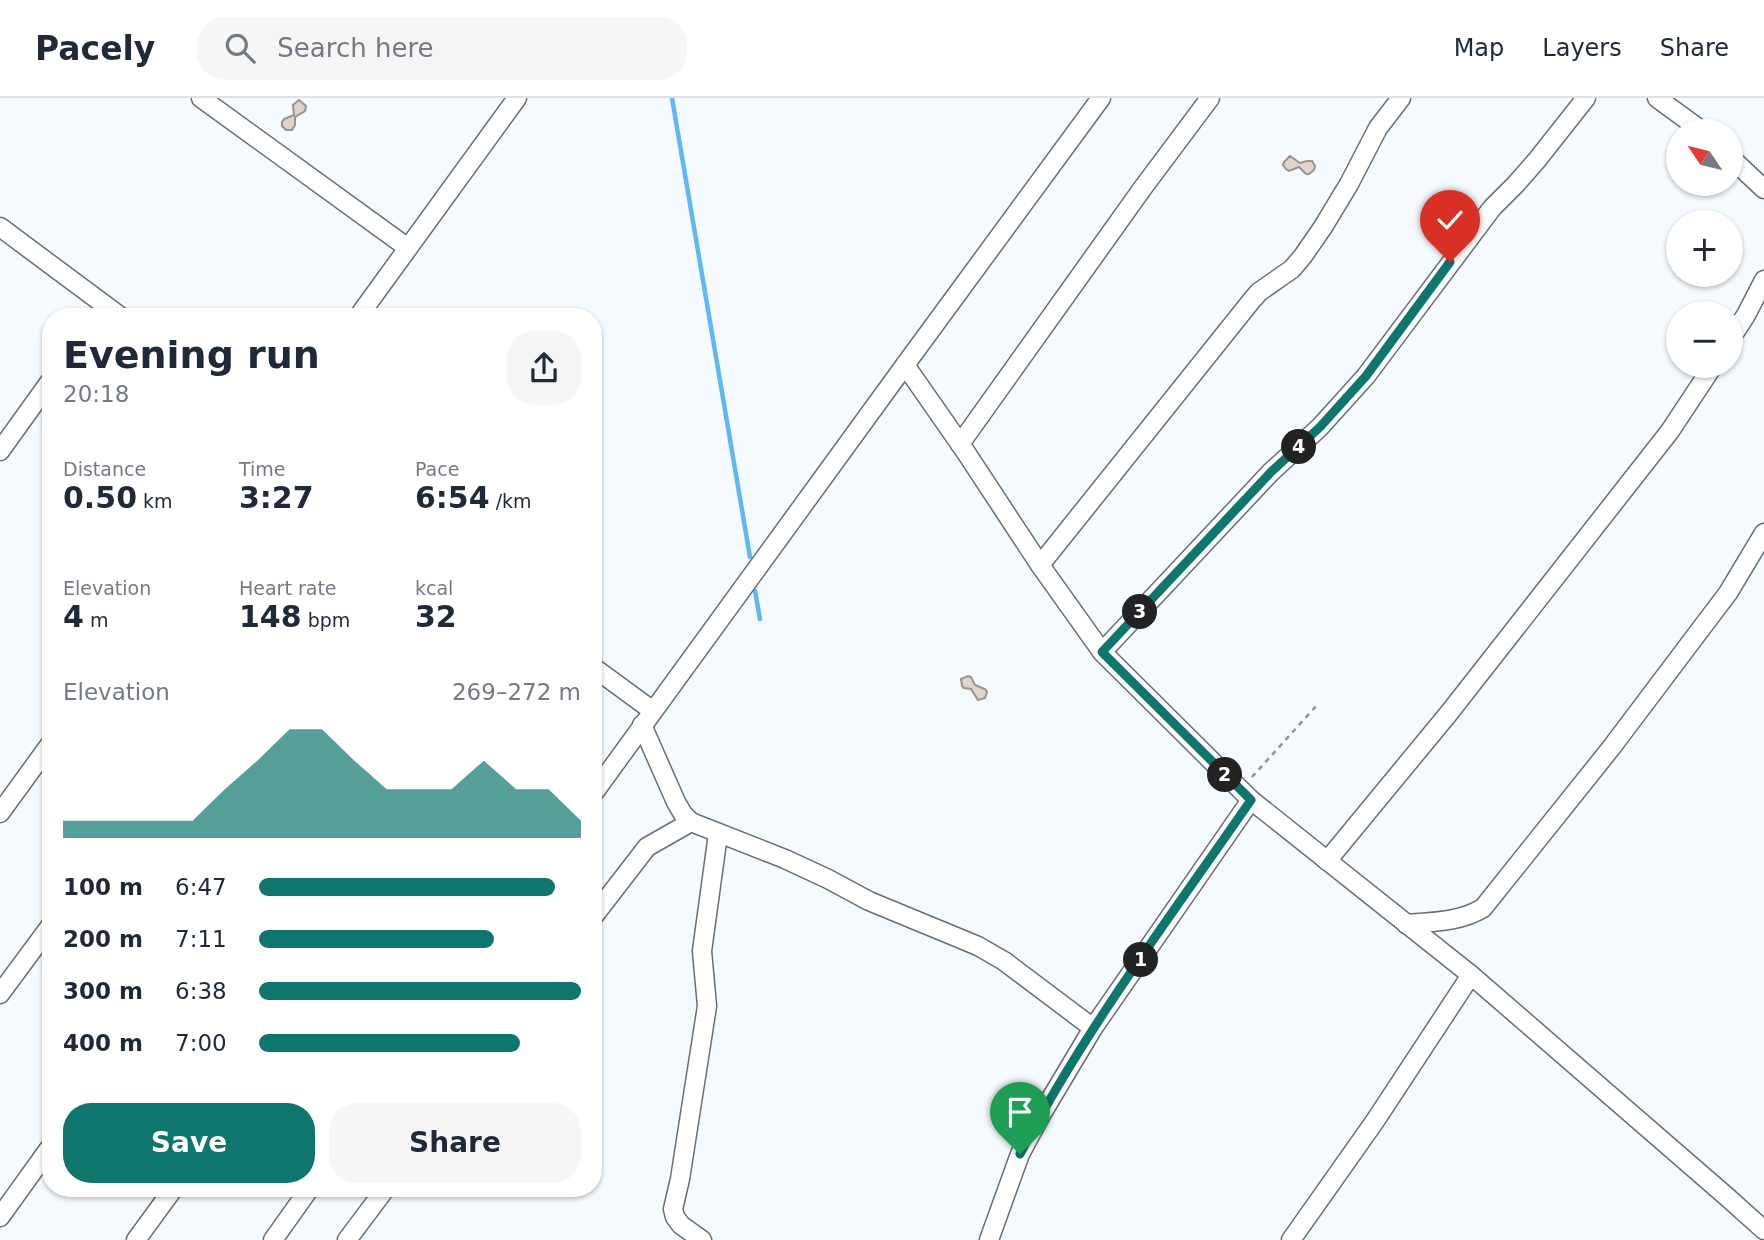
<!DOCTYPE html>
<meta charset="utf-8">
<style>
body{margin:0;font-family:"DejaVu Sans",sans-serif;background:#f6f6f7;color:#1f2937;height:100vh;display:flex;flex-direction:column;font-size:26px;white-space:nowrap}
*{box-sizing:border-box;margin:0}
p{font-size:23px;color:#747a83}
.icon{flex:none;width:38px;height:38px;fill:none;stroke:currentColor;stroke-width:2;stroke-linecap:round;stroke-linejoin:round}
.map{position:relative;flex:1;overflow:hidden}
.details{position:absolute;left:42px;top:210px;width:560px;height:889px;display:flex;flex-direction:column;background:#fff;border-radius:28px;box-shadow:0 2px 5px #0004}
.details>*{flex:none}
.needle{width:46px;rotate:305deg}
.tools{position:absolute;left:1666px;top:21px;display:grid;gap:14px}
.tools a{display:grid;place-items:center;width:77px;height:77px;border-radius:50%;background:#fff;box-shadow:0 2px 5px #0004;font-size:35px}
.pin{position:absolute;display:grid;place-items:center;width:60px;height:60px;color:#fff;margin:-72px -30px;border-radius:50% 50% 50% 0;rotate:-45deg;box-shadow:0 0 7px #0007}
.pin .icon{rotate:45deg}
.km{position:absolute;width:35px;height:35px;margin:-18px;border-radius:50%;background:#222;color:#fff;font-size:19px;line-height:35px;text-align:center}
.round{display:grid;place-items:center;flex:none;width:74px;height:74px;border-radius:28px;background:#f6f6f7}
.headline{display:flex;align-items:center;justify-content:space-between;height:119px;padding:0 21px}
h1{font-size:38px;font-weight:800;line-height:52px}
.figures{display:grid;grid-template-columns:repeat(3,1fr);gap:10px;height:119px;padding:7px 21px}
.figures div{display:grid;align-content:center}
.figures b{font-size:30px;font-weight:800}
.figures small{font-size:19px;font-weight:400}
.figures p{font-size:19px}
.chart{height:196px;padding:14px 21px}
.chart p{display:flex;justify-content:space-between}
.chart svg{width:100%;height:126px;margin-top:7px;fill:#0f766e;opacity:.7}
.action{display:flex;gap:14px;margin-top:auto;padding:14px 21px}
.action a{flex:1;height:80px;border-radius:28px;background:#0f766e;color:#fff;font-size:28px;font-weight:800;line-height:80px;text-align:center}
.action a+a{background:#f6f6f7;color:#1f2937}
ul{padding:0 21px;list-style:none;font-size:23px}
li{display:grid;grid-template-columns:112px 84px 1fr;align-items:center;height:52px}
li i{height:18px;border-radius:9px;background:#0f766e}
header{display:flex;align-items:center;gap:42px;box-sizing:border-box;height:98px;padding:0 35px;background:#fff;border-bottom:2px solid #e0e1e3}
header strong{font-size:33px}
nav{display:flex;gap:38px;margin-inline-start:auto;font-size:24px}
.search{width:490px;height:63px;background:#f6f6f7;display:flex;align-items:center;gap:18px;box-sizing:border-box;padding:0 24px;border-radius:28px;color:#747a83;font-size:26px}
.map>svg:first-child{display:block}
.lines{fill:none;stroke-linecap:round;stroke-linejoin:round}
.stream{stroke:#5eb8f2;stroke-width:4.5}
.building{fill:#dfd4ce;stroke:#9d938d;stroke-width:2}
.minor-casing{stroke:#676f76;stroke-width:21}
.path{stroke:#8e9396;stroke-width:2.5;stroke-dasharray:5 5;stroke-linecap:butt}
.minor{stroke:#fff;stroke-width:18}
.route-casing{stroke:#fff;stroke-width:14}
.route{stroke:#0f766e;stroke-width:9}
</style>
<header>
<strong>Pacely</strong>
<div class="search"><svg class="icon" aria-label="search" viewBox="0 0 24 24"><circle cx="10" cy="10" r="6"/><path d="M15 15l6 6"/></svg>Search here</div>
<nav><a>Map</a><a>Layers</a><a>Share</a></nav>
</header>
<div class="map">
<svg width="1764" height="1142" viewBox="0 0 1764 1142">
<rect width="100%" height="100%" fill="#f4fafe"/>
<g class="lines">
<g class="stream">
<polyline points="672,0 750,459"/>
<polyline points="755,493 760,521"/>
</g>
</g>
<g class="building">
<polygon points="299,2 306,8 305,13 295,19 295,27 292,32 286,32 282,28 282,24 284,21 294,17 293,7"/>
<polygon points="1290,58 1300,65 1307,63 1312,63 1315,68 1314,72 1309,76 1306,76 1299,69 1289,73 1286,71 1283,67 1284,64"/>
<polygon points="968,578 971,579 975,587 985,591 987,594 985,600 978,602 971,591 964,590 962,588 961,581"/>
</g>
<g class="lines">
<defs>
<g id="minor">
<polyline points="201,0 408,150"/>
<polyline points="1657,0 1702,33"/>
<polyline points="1731,60 1764,91"/>
<polyline points="0,129 121,219"/>
<polyline points="358,219 517,0"/>
<polyline points="1731,240 1746,217 1764,182"/>
<polyline points="905,267 965,353 1040,467 1102,554 1251,702 1471,877 1726,1098 1764,1132"/>
<polyline points="960,346 1142,91 1210,0"/>
<polyline points="0,353 51,282"/>
<polyline points="1040,467 1252,202 1259,194 1292,171 1303,158 1323,129 1349,86 1378,30 1401,0"/>
<polyline points="1102,554 1271,374 1320,329 1366,278 1492,110 1516,86 1537,62 1586,0"/>
<polyline points="593,569 653,613"/>
<polyline points="642,627 676,704 683,716 691,724 785,761 828,781 869,803 978,848 1004,863 1093,930"/>
<polyline points="593,696 905,267 1101,0"/>
<polyline points="0,715 51,645"/>
<polyline points="1327,763 1449,615 1670,333 1713,268"/>
<polyline points="593,819 647,749 691,724"/>
<path d="M1406,826C1433,824 1460,824 1483,810L1611,650L1700,532L1728,495L1764,435"/>
<polyline points="0,896 51,827"/>
<polyline points="0,1119 51,1048"/>
<polyline points="136,1142 174,1090"/>
<polyline points="273,1142 310,1090"/>
<polyline points="347,1142 386,1090"/>
<polyline points="702,1142 681,1127 675,1119 673,1111 680,1081 707,908 702,853 718,736"/>
<polyline points="989,1142 1020,1056 1041,1017 1093,930 1251,702"/>
<polyline points="1291,1142 1375,1023 1471,877"/>
</g>
</defs>
<use href="#minor" class="minor-casing"/>
<polyline class="path" points="1252,679 1318,606"/>
<use href="#minor" class="minor"/>
</g>
<g class="lines">
<defs>
<path id="route" d="M1020,1056C1085,931 1171,818 1251,702L1102,554L1271,374L1320,329L1366,278L1450,164"/>
</defs>
<use href="#route" class="route-casing"/>
<use href="#route" class="route"/>
</g>
</svg>
<div class="tools">
<a><svg class="needle" viewBox="-14 -14 28 28"><path d="M0-13l5 13h-10z" fill="#e53935"/><path d="M0 13l5-13h-10z" fill="#747a83"/></svg></a>
<a>+</a>
<a>−</a>
</div>
<div class="pin" style="left:1020px;top:1056px;background:#1e9e55"><svg class="icon" aria-label="arrive" viewBox="0 0 24 24"><path d="M6 21V4h12l-3 4 3 4H6"/></svg></div>
<div class="pin" style="left:1450px;top:164px;background:#d93025"><svg class="icon" aria-label="check" viewBox="0 0 24 24"><path d="M5 12l5 5 9-10"/></svg></div>
<b class="km" style="left:1141px;top:862px">1</b>
<b class="km" style="left:1225px;top:677px">2</b>
<b class="km" style="left:1140px;top:514px">3</b>
<b class="km" style="left:1299px;top:349px">4</b>
<section class="details">
<div class="headline"><div><h1>Evening run</h1><p>20:18</p></div><a class="round"><svg class="icon" aria-label="share" viewBox="0 0 24 24"><path d="M12 15V3M7 8l5-5 5 5M5 13v7h14v-7"/></svg></a></div>
<div class="figures">
<div><p>Distance</p><b>0.50<small> km</small></b></div>
<div><p>Time</p><b>3:27</b></div>
<div><p>Pace</p><b>6:54<small> /km</small></b></div>
</div>
<div class="figures">
<div><p>Elevation</p><b>4<small> m</small></b></div>
<div><p>Heart rate</p><b>148<small> bpm</small></b></div>
<div><p>kcal</p><b>32</b></div>
</div>
<div class="chart"><p><span>Elevation</span>269–272 m</p>
<svg viewBox="0 0 160 44" preserveAspectRatio="none"><path d="M0 44V38L10 38L20 38L30 38L40 38L50 27L60 17L70 6L80 6L90 17L100 27L110 27L120 27L130 17L140 27L150 27L160 38V44z"/></svg>
</div>
<ul>
<li><b>100 m</b>6:47<i style="width:92%"></i></li>
<li><b>200 m</b>7:11<i style="width:73%"></i></li>
<li><b>300 m</b>6:38<i style="width:100%"></i></li>
<li><b>400 m</b>7:00<i style="width:81%"></i></li>
</ul>
<div class="action"><a>Save</a><a>Share</a></div>
</section>
</div>
